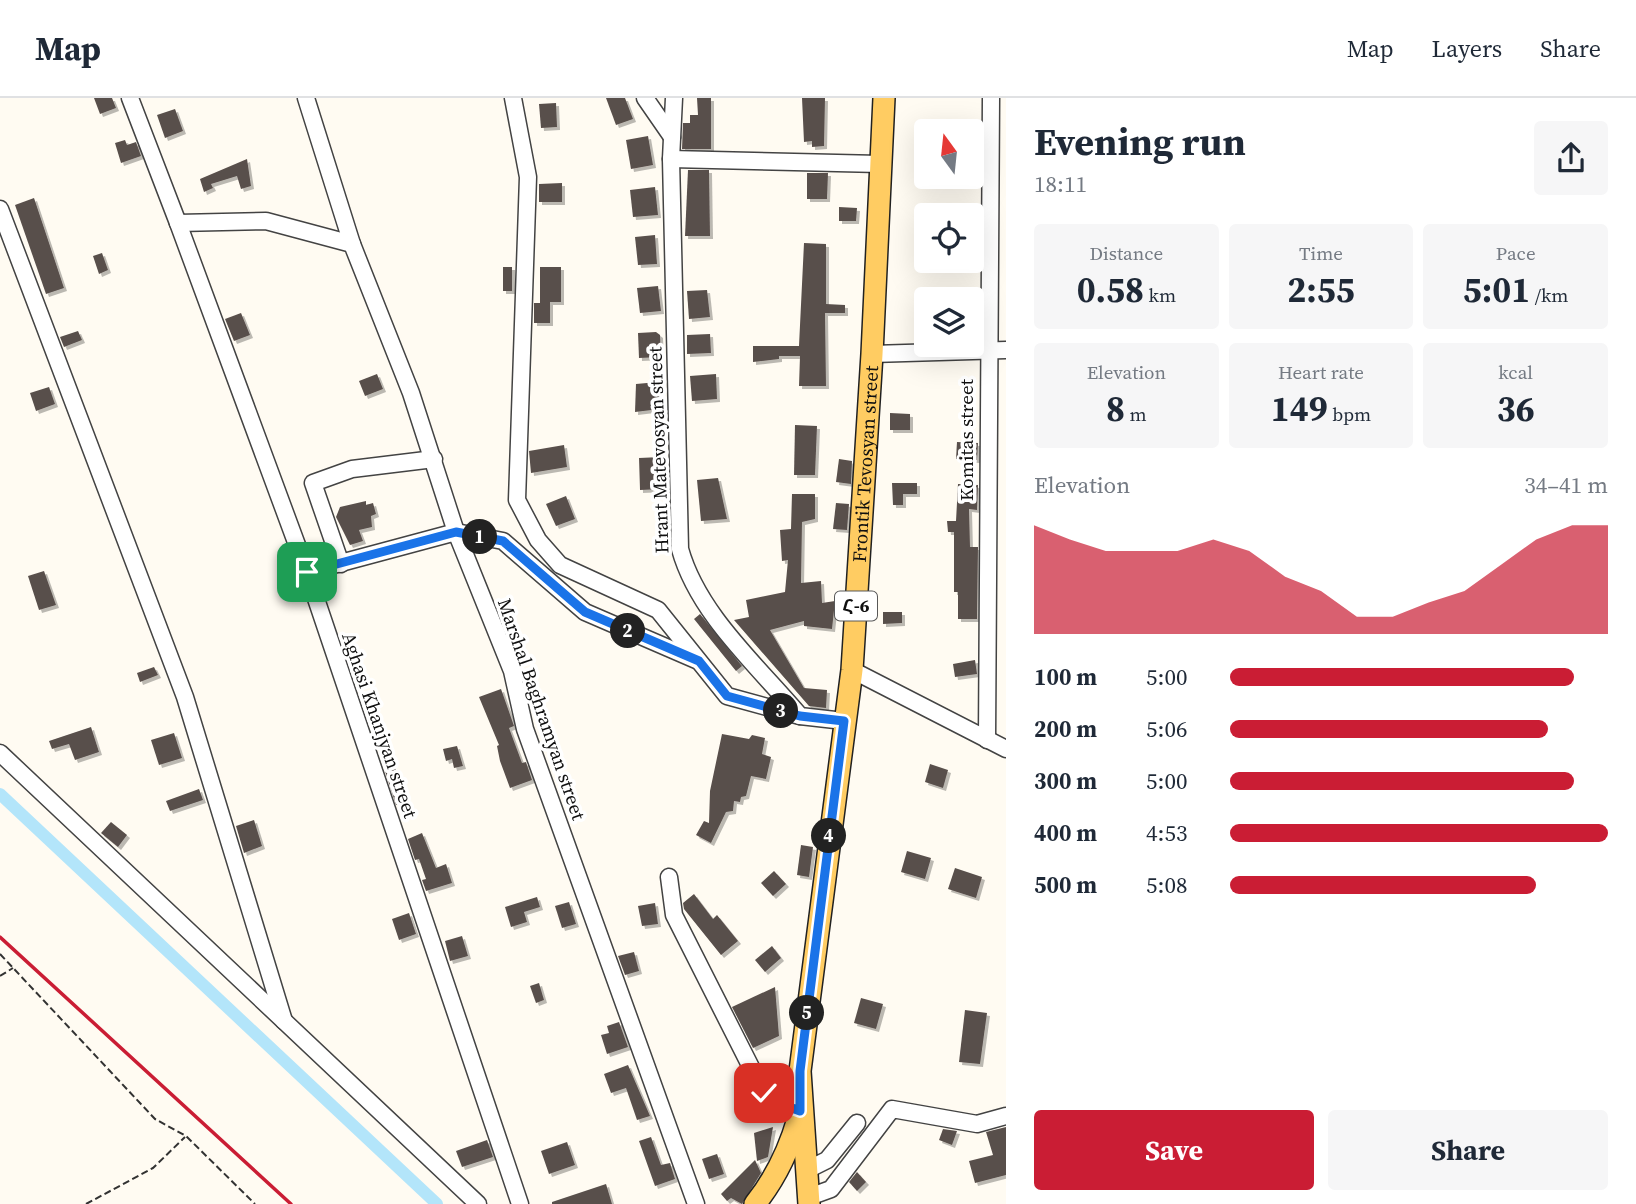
<!DOCTYPE html>
<meta charset="utf-8">
<style>
body{margin:0;font-family:"Source Serif 4","Noto Sans Armenian",serif;background:#f6f6f7;color:#1f2937;height:100vh;display:flex;flex-direction:column;font-size:26px;white-space:nowrap}
*{box-sizing:border-box;margin:0}
p{font-size:23px;color:#747a83}
.icon{flex:none;width:38px;height:38px;fill:none;stroke:currentColor;stroke-width:2;stroke-linecap:round;stroke-linejoin:round}
.map{position:relative;flex:1;overflow:hidden}
.drawer{display:flex;flex-direction:column;background:#fff;width:630px}
.drawer>*{flex:none}
.needle{width:46px;rotate:345deg}
.fabs{position:absolute;left:914px;top:21px;display:grid;gap:14px}
.fabs a{display:grid;place-items:center;width:70px;height:70px;border-radius:7px;background:#fff;box-shadow:0 7px 28px #0002;font-size:35px}
.pin{position:absolute;display:grid;place-items:center;width:60px;height:60px;color:#fff;margin:-30px;border-radius:14px;box-shadow:0 4px 10px #0006}
.km{position:absolute;width:35px;height:35px;margin:-18px;border-radius:50%;background:#222;color:#fff;font-size:19px;line-height:35px;text-align:center}
.round{display:grid;place-items:center;flex:none;width:74px;height:74px;border-radius:7px;background:#f6f6f7}
.summary{display:flex;align-items:center;justify-content:space-between;height:119px;padding:0 28px}
h1{font-size:38px;font-weight:700;line-height:52px}
.stats{display:grid;grid-template-columns:repeat(3,1fr);gap:10px;height:119px;padding:7px 28px}
.stats div{display:grid;align-content:center;border-radius:7px;background:#f6f6f7;text-align:center}
.stats b{font-size:35px;font-weight:700}
.stats small{font-size:19px;font-weight:400}
.stats p{font-size:19px}
.chart{height:196px;padding:14px 28px}
.chart p{display:flex;justify-content:space-between}
.chart svg{width:100%;height:126px;margin-top:7px;fill:#ca1d34;opacity:.7}
.primary-button{display:flex;gap:14px;margin-top:auto;padding:14px 28px}
.primary-button a{flex:1;height:80px;border-radius:7px;background:#ca1d34;color:#fff;font-size:28px;font-weight:700;line-height:80px;text-align:center}
.primary-button a+a{background:#f6f6f7;color:#1f2937}
ul{padding:0 28px;list-style:none;font-size:23px}
li{display:grid;grid-template-columns:112px 84px 1fr;align-items:center;height:52px}
li i{height:18px;border-radius:9px;background:#ca1d34}
header{display:flex;align-items:center;gap:42px;box-sizing:border-box;height:98px;padding:0 35px;background:#fff;border-bottom:2px solid #e0e1e3}
header strong{font-size:33px}
nav{display:flex;gap:38px;margin-inline-start:auto;font-size:24px}
main{display:flex;flex:1;min-height:0}
.map>svg:first-child{display:block}
.lines{fill:none;stroke-linecap:round;stroke-linejoin:round}
.canal{stroke:#b3e5fa;stroke-width:12}
.building{fill:#594f4b;filter:url(#shadow)}
.minor-casing{stroke:#434343;stroke-width:19}
.major-casing{stroke:#212121;stroke-width:24}
.path{stroke:#323232;stroke-width:2;stroke-dasharray:7 3.5;stroke-linecap:butt}
.minor{stroke:#fff;stroke-width:16}
.major{stroke:#ffcc62;stroke-width:21}
.rail{stroke:#ca1d34;stroke-width:3.5}
.route-casing{stroke:#fff;stroke-width:14}
.route{stroke:#1a73e8;stroke-width:9}
.labels{text-anchor:middle;stroke-width:7;stroke-linejoin:round;paint-order:stroke}
.shield{fill:#fff;stroke:#585858;stroke-width:2}
.shield-label{font-size:18px;font-weight:bold;fill:#101010}
.street-label{font-size:19px;fill:#101010;stroke:#fff}
</style>
<header>
<strong>Map</strong>
<nav><a>Map</a><a>Layers</a><a>Share</a></nav>
</header>
<main>
<div class="map">
<svg width="1006" height="1106" viewBox="0 0 1006 1106">
<defs>
<filter id="shadow"><feDropShadow dx="3" dy="3" stdDeviation="0" flood-color="#0004"/></filter>
</defs>
<rect width="100%" height="100%" fill="#fffbf2"/>
<g class="lines">
<polyline class="canal" points="0,696 437,1106"/>
</g>
<g class="building">
<polygon points="94,0 112,0 116,10 100,16"/>
<polygon points="606,0 625,0 633,21 616,27"/>
<polygon points="697,0 711,0 711,51 682,51 683,25 690,25 690,17 698,17"/>
<polygon points="802,0 825,0 824,48 812,49 812,43 804,44"/>
<polygon points="556,5 557,29 541,30 539,6"/>
<polygon points="175,11 183,33 165,40 157,17"/>
<polygon points="648,38 653,67 631,71 626,42"/>
<polygon points="125,42 127,47 136,44 141,58 121,65 115,45"/>
<polygon points="247,61 251,88 241,91 237,78 211,86 213,90 204,94 200,81"/>
<polygon points="688,72 709,72 710,138 685,138"/>
<polygon points="807,75 828,75 827,101 807,101"/>
<polygon points="562,85 562,104 539,104 539,86"/>
<polygon points="655,89 658,117 633,119 630,92"/>
<polygon points="34,100 64,190 46,196 15,107"/>
<polygon points="839,109 857,110 856,123 839,123"/>
<polygon points="655,137 657,166 638,167 635,139"/>
<polygon points="804,145 826,146 826,206 845,207 845,215 825,215 826,288 799,288 800,258 779,258 779,261 753,264 753,248 799,248"/>
<polygon points="971,150 980,150 979,171 971,171"/>
<polygon points="102,155 108,172 99,176 93,158"/>
<rect x="503" y="169" width="9" height="24"/>
<polygon points="540,169 561,169 561,204 550,204 550,225 534,225 534,205 540,205"/>
<polygon points="658,188 661,213 640,215 637,190"/>
<polygon points="707,192 710,219 689,221 687,193"/>
<polygon points="241,215 250,237 234,243 225,221"/>
<polygon points="78,233 82,242 64,249 60,239"/>
<polygon points="656,234 660,237 661,259 639,260 638,235"/>
<polygon points="710,236 711,255 687,256 687,237"/>
<polygon points="377,276 383,291 365,298 359,283"/>
<polygon points="716,276 717,301 692,303 690,278"/>
<polygon points="658,284 660,311 635,314 636,286"/>
<polygon points="49,289 55,306 36,313 30,295"/>
<polygon points="890,315 910,316 910,332 890,332"/>
<polygon points="795,327 817,328 815,377 794,377"/>
<polygon points="957,344 978,345 977,362 956,361"/>
<polygon points="564,347 567,369 531,375 529,353"/>
<polygon points="661,359 662,391 640,392 639,360"/>
<polygon points="839,361 852,363 851,386 836,384"/>
<polygon points="718,380 727,421 701,423 697,382"/>
<polygon points="892,385 917,385 917,396 903,396 903,407 893,407"/>
<polygon points="958,386 978,387 977,412 969,411 970,449 978,449 977,521 958,521 958,494 954,494 954,434 948,434 947,423 956,423"/>
<polygon points="792,396 815,396 815,421 802,424 801,485 821,483 822,505 835,503 832,531 804,528 804,523 770,532 804,590 827,592 826,610 809,608 734,522 749,519 746,502 785,494 788,462 782,463 780,432 791,431"/>
<polygon points="566,398 575,421 556,428 546,406"/>
<polygon points="366,403 366,407 373,405 376,416 371,418 372,429 359,432 363,443 350,447 336,419 340,409"/>
<polygon points="836,405 849,406 847,432 833,431"/>
<polygon points="44,473 56,507 39,512 28,478"/>
<polygon points="883,514 902,514 902,525 883,526"/>
<polygon points="700,516 742,568 736,573 694,521"/>
<polygon points="975,562 977,576 955,579 953,566"/>
<polygon points="154,569 158,577 140,584 137,575"/>
<polygon points="501,591 514,628 509,630 522,665 526,664 532,682 510,690 500,663 497,648 499,647 479,599"/>
<polygon points="91,629 99,654 75,662 69,646 52,651 49,643"/>
<polygon points="174,635 182,660 159,667 151,642"/>
<polygon points="722,636 749,641 752,637 765,640 762,656 771,659 766,681 751,678 746,698 741,699 740,704 734,703 733,713 726,714 711,745 696,737 704,723 709,725 710,693"/>
<polygon points="457,648 463,668 454,670 452,661 446,663 443,651"/>
<polygon points="930,666 948,672 943,690 925,684"/>
<polygon points="395,669 406,703 396,707 385,673"/>
<polygon points="199,691 203,702 170,713 166,703"/>
<polygon points="254,722 262,748 244,755 236,728"/>
<polygon points="111,724 127,737 118,749 101,735"/>
<polygon points="422,735 436,770 446,766 452,785 426,793 422,782 426,781 419,761 415,762 408,741"/>
<polygon points="801,747 813,749 809,779 797,777"/>
<polygon points="907,753 931,760 925,781 901,774"/>
<polygon points="955,770 982,779 976,800 948,791"/>
<polygon points="774,773 786,786 773,798 761,785"/>
<polygon points="694,796 713,821 717,817 738,843 721,857 684,811 683,805"/>
<polygon points="537,799 540,809 524,814 527,824 511,829 505,809"/>
<polygon points="569,804 576,826 562,830 555,808"/>
<polygon points="655,805 658,826 642,828 638,808"/>
<polygon points="409,815 416,836 399,842 392,821"/>
<polygon points="462,838 468,858 450,863 445,843"/>
<polygon points="772,848 781,860 765,874 755,862"/>
<polygon points="634,854 639,873 625,877 618,858"/>
<polygon points="539,885 544,902 536,905 530,888"/>
<polygon points="775,889 779,938 753,950 732,909"/>
<polygon points="861,900 883,906 876,931 854,925"/>
<polygon points="965,912 987,915 980,966 959,964"/>
<polygon points="619,924 628,949 607,956 601,937 609,935 607,928"/>
<polygon points="628,967 650,1018 637,1022 626,990 611,995 604,976"/>
<polygon points="773,1029 768,1059 757,1063 754,1035"/>
<polygon points="1006,1029 1006,1077 975,1085 969,1063 993,1057 986,1034"/>
<polygon points="943,1031 957,1033 952,1047 939,1042"/>
<polygon points="651,1039 661,1067 670,1065 675,1081 655,1088 639,1043"/>
<polygon points="487,1042 493,1059 462,1069 456,1053"/>
<polygon points="567,1044 575,1067 549,1076 541,1053"/>
<polygon points="717,1056 724,1076 709,1081 702,1061"/>
<polygon points="755,1062 761,1075 742,1106 731,1100 727,1103 721,1096"/>
<polygon points="857,1074 866,1084 857,1093 849,1084"/>
<polygon points="606,1086 612,1106 552,1106 552,1104"/>
</g>
<g class="lines">
<defs>
<g id="minor">
<polyline points="130,0 178,125 266,123 352,146 411,295 456,434 512,573 525,631 696,1106"/>
<polyline points="306,0 352,146"/>
<polyline points="513,0 528,79 517,402 538,442 560,467 658,512 727,598 800,618"/>
<polyline points="645,0 672,39"/>
<path d="M674,0L671,61L680,451C698,516 757,567 800,618L844,623"/>
<polyline points="671,61 880,66"/>
<polyline points="0,111 185,599 284,923"/>
<polyline points="178,125 307,474 520,1106"/>
<polyline points="872,256 1006,252"/>
<polyline points="341,466 313,385 352,371 434,361"/>
<polyline points="307,474 456,434 503,443 585,514 696,562"/>
<polyline points="852,572 1006,651"/>
<polyline points="987,642 991,0"/>
<polyline points="0,655 478,1106"/>
<polyline points="669,779 674,817 764,995 773,1003 800,1013"/>
<polyline points="807,1072 827,1062 857,1025"/>
<polyline points="809,1099 831,1091 892,1011 977,1026 1006,1018"/>
</g>
<g id="major">
<path d="M755,1106C775,1081 789,1052 798,1021"/>
<path id="s1" d="M809,1106L800,973L852,572L872,256L884,0"/>
</g>
</defs>
<use href="#minor" class="minor-casing"/>
<use href="#major" class="major-casing"/>
<g class="path">
<polyline points="0,856 155,1021 186,1038 255,1106"/>
<polyline points="0,878 13,870"/>
<polyline points="86,1106 153,1070 185,1039"/>
</g>
<use href="#minor" class="minor"/>
<use href="#major" class="major"/>
<polyline class="rail" points="0,839 291,1106"/>
</g>
<g class="lines">
<defs>
<polyline id="route" points="307,474 456,434 503,443 585,514 699,563 727,598 800,618 844,623 800,973 800,1013 773,1003 764,995"/>
</defs>
<use href="#route" class="route-casing"/>
<use href="#route" class="route"/>
</g>
<g class="labels">
<rect class="shield" x="835" y="493.5" width="42" height="29" rx="5"/>
<g class="shield-label">
<text x="856" y="514">Հ-6</text>
</g>
<g class="street-label">
<text transform="translate(966 342) rotate(-90)" y="7">Komitas street</text>
<text transform="translate(658 352) rotate(-92)" y="7">Hrant Matevosyan street</text>
<text dy="7" stroke="none"><textPath href="#s1" startOffset="744">Frontik Tevosyan street</textPath></text>
<text transform="translate(542 611) rotate(71)" y="7">Marshal Baghramyan street</text>
<text transform="translate(380 627) rotate(71)" y="7">Aghasi Khanjyan street</text>
</g>
</g>
</svg>
<div class="fabs">
<a><svg class="needle" viewBox="-14 -14 28 28"><path d="M0-13l5 13h-10z" fill="#e53935"/><path d="M0 13l5-13h-10z" fill="#747a83"/></svg></a>
<a><svg class="icon" aria-label="locate" viewBox="0 0 24 24"><circle cx="12" cy="12" r="6"/><path d="M12 2v4M12 18v4M2 12h4M18 12h4"/></svg></a>
<a><svg class="icon" aria-label="layers" viewBox="0 0 24 24"><path d="M12 4l9 5-9 5-9-5zM3 14l9 5 9-5"/></svg></a>
</div>
<div class="pin" style="left:307px;top:474px;background:#1e9e55"><svg class="icon" aria-label="arrive" viewBox="0 0 24 24"><path d="M6 21V4h12l-3 4 3 4H6"/></svg></div>
<div class="pin" style="left:764px;top:995px;background:#d93025"><svg class="icon" aria-label="check" viewBox="0 0 24 24"><path d="M5 12l5 5 9-10"/></svg></div>
<b class="km" style="left:480px;top:439px">1</b>
<b class="km" style="left:628px;top:533px">2</b>
<b class="km" style="left:781px;top:613px">3</b>
<b class="km" style="left:829px;top:738px">4</b>
<b class="km" style="left:807px;top:915px">5</b>
</div>
<section class="drawer">
<div class="summary"><div><h1>Evening run</h1><p>18:11</p></div><a class="round"><svg class="icon" aria-label="share" viewBox="0 0 24 24"><path d="M12 15V3M7 8l5-5 5 5M5 13v7h14v-7"/></svg></a></div>
<div class="stats">
<div><p>Distance</p><b>0.58<small> km</small></b></div>
<div><p>Time</p><b>2:55</b></div>
<div><p>Pace</p><b>5:01<small> /km</small></b></div>
</div>
<div class="stats">
<div><p>Elevation</p><b>8<small> m</small></b></div>
<div><p>Heart rate</p><b>149<small> bpm</small></b></div>
<div><p>kcal</p><b>36</b></div>
</div>
<div class="chart"><p><span>Elevation</span>34–41 m</p>
<svg viewBox="0 0 160 44" preserveAspectRatio="none"><path d="M0 44V6L10 11L20 15L30 15L40 15L50 11L60 15L70 24L80 29L90 38L100 38L110 33L120 29L130 20L140 11L150 6L160 6V44z"/></svg>
</div>
<ul>
<li><b>100 m</b>5:00<i style="width:91%"></i></li>
<li><b>200 m</b>5:06<i style="width:84%"></i></li>
<li><b>300 m</b>5:00<i style="width:91%"></i></li>
<li><b>400 m</b>4:53<i style="width:100%"></i></li>
<li><b>500 m</b>5:08<i style="width:81%"></i></li>
</ul>
<div class="primary-button"><a>Save</a><a>Share</a></div>
</section>
</main>
